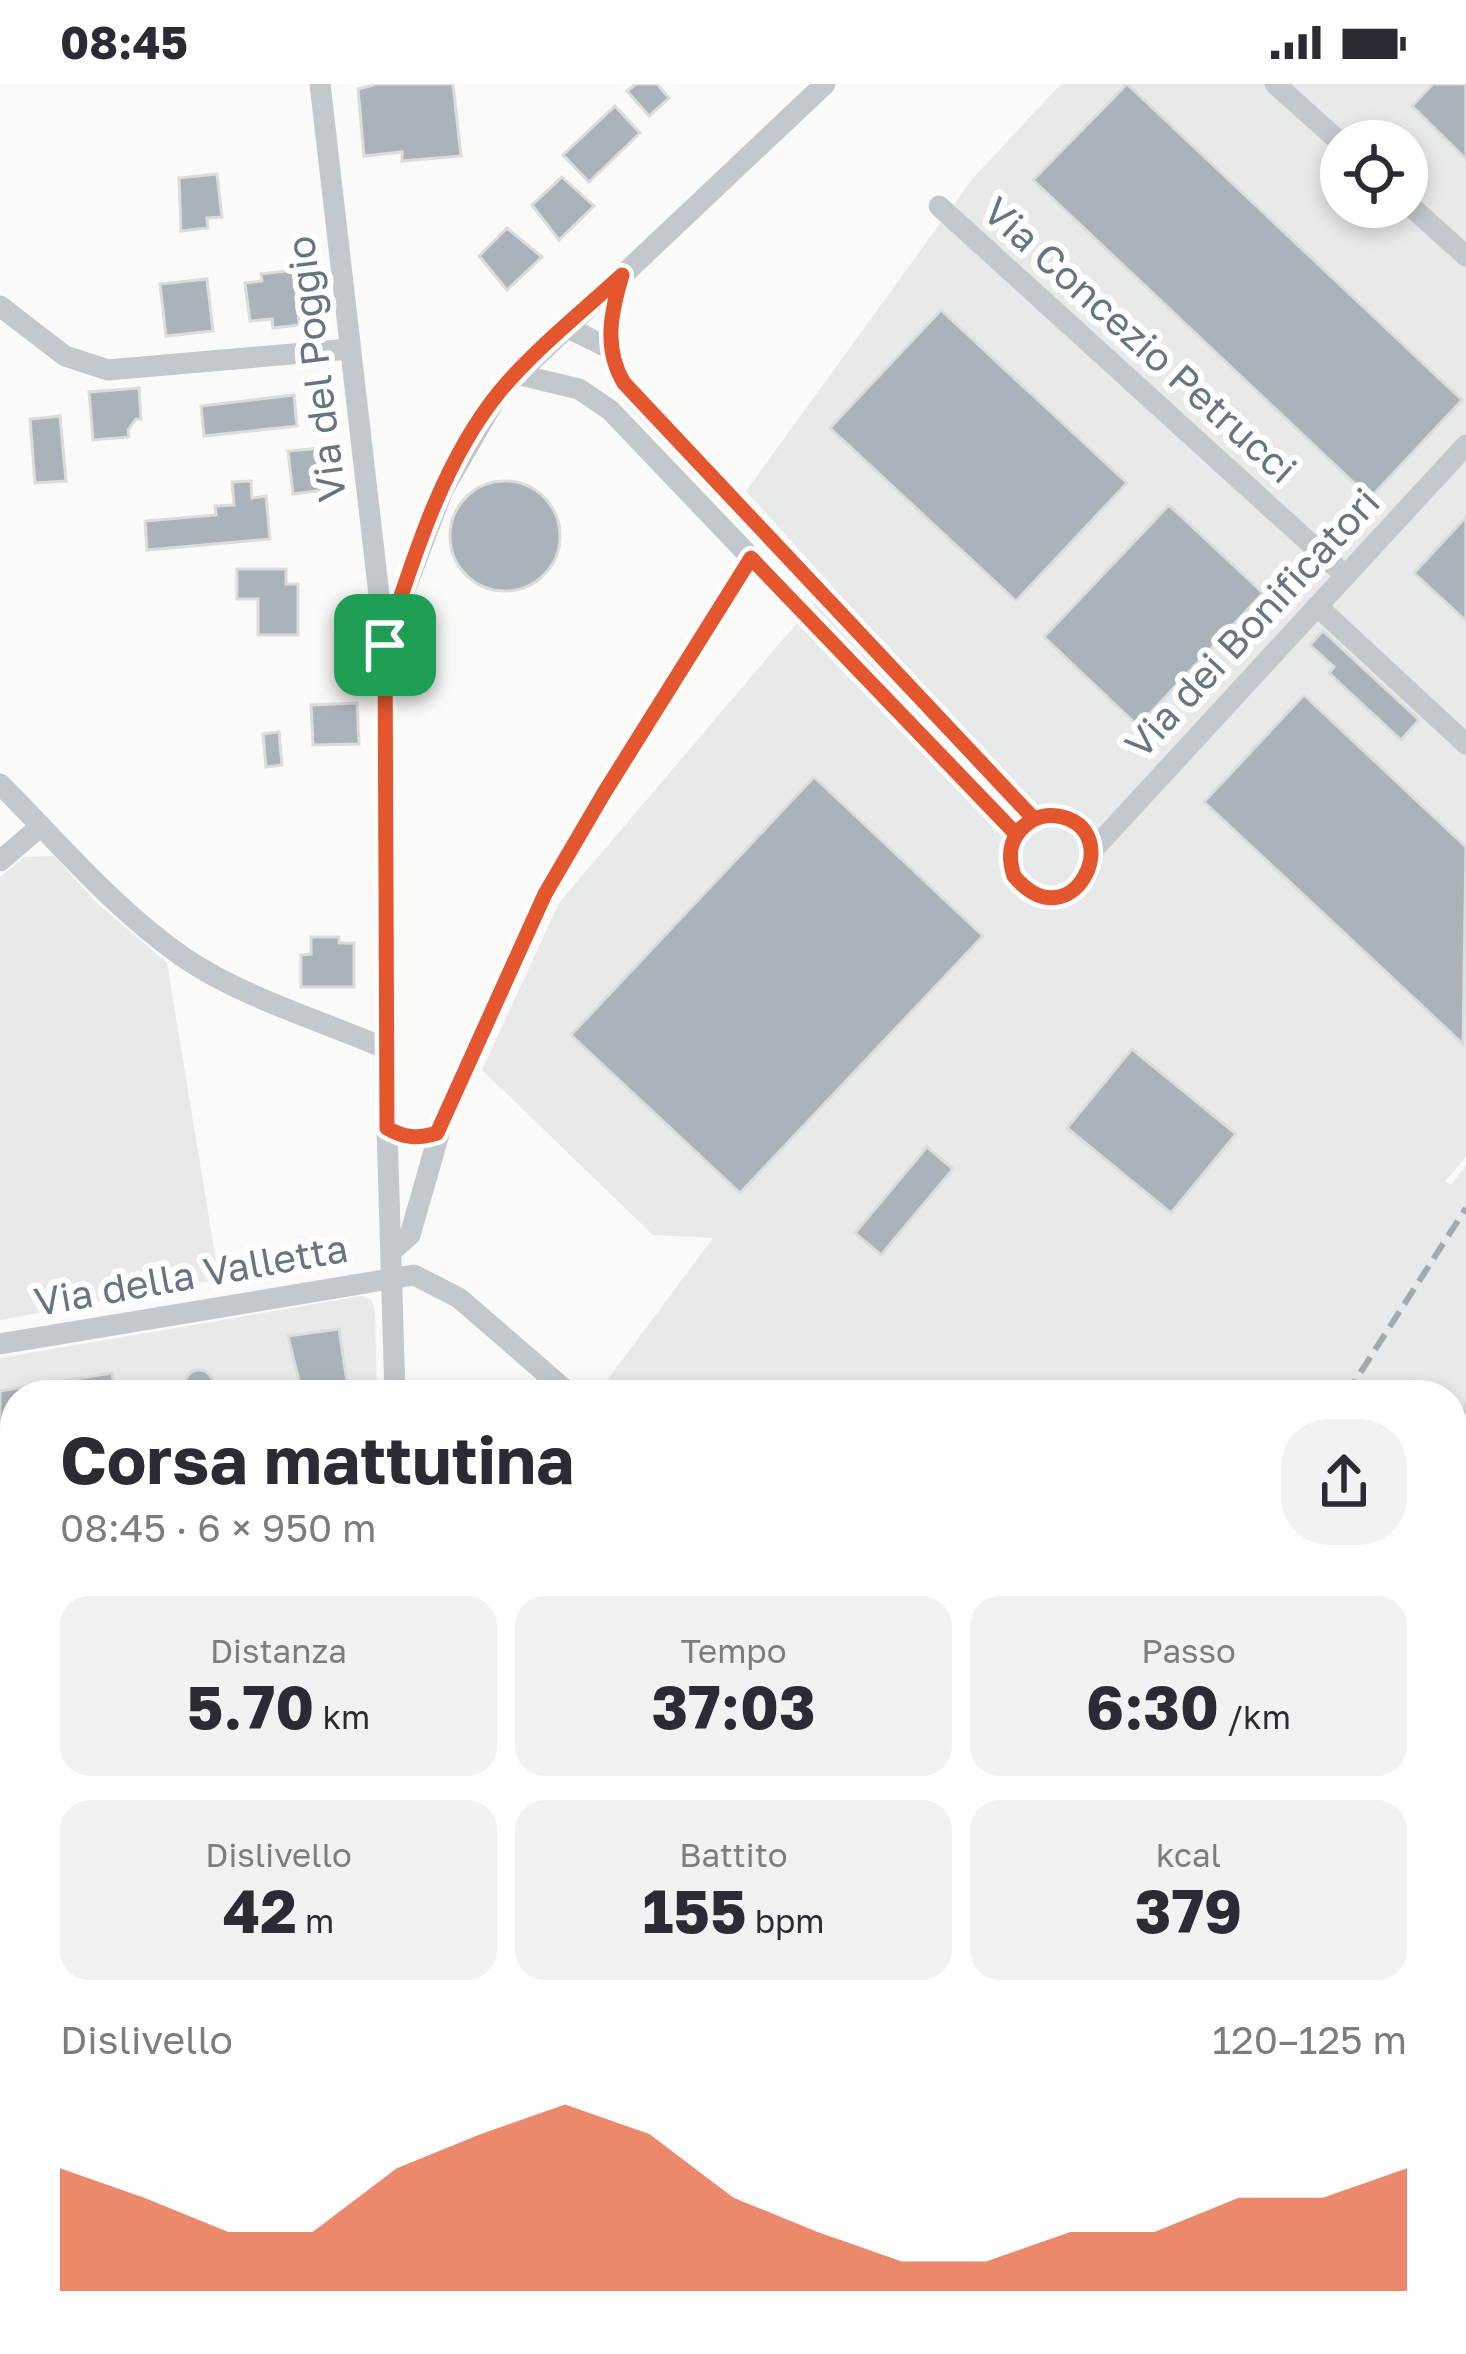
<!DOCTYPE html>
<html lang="it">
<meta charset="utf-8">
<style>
body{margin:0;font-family:"Golos Text",sans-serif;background:#f2f2f3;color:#2b2b33;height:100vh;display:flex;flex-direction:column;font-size:45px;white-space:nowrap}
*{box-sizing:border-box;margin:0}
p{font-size:39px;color:#7c7c81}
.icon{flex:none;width:66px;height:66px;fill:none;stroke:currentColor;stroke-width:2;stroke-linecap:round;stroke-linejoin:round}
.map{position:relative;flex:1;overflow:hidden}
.details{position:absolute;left:0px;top:1296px;width:1467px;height:975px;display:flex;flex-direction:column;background:#fff;border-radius:48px 48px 0 0;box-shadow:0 6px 18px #0003}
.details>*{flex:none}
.controls{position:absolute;left:1320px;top:36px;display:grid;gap:24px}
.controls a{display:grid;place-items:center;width:108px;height:108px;border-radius:50%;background:#fff;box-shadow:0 6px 18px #0003;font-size:60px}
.pin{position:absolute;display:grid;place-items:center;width:102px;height:102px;color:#fff;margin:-51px;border-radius:24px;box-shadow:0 6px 18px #0006}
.round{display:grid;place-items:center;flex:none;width:126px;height:126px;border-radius:48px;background:#f2f2f3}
.headline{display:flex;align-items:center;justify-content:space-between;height:204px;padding:0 60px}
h1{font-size:66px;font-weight:700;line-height:90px}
.metrics{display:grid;grid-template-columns:repeat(3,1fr);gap:18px;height:204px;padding:12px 60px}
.metrics div{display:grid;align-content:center;border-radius:30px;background:#f2f2f3;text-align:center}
.metrics b{font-size:60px;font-weight:700}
.metrics small{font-size:33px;font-weight:400}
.metrics p{font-size:33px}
.chart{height:336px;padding:24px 60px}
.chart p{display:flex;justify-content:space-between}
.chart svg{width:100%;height:216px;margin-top:12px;fill:#e4572e;opacity:.7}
.status{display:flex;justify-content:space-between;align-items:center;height:84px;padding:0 60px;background:#fff;direction:ltr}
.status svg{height:33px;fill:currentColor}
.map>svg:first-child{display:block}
.built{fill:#e8e9e9;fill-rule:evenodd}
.building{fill:#aab3b9;stroke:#dcdcda;stroke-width:3}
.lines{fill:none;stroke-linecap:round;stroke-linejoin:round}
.minor{stroke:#c3c8cc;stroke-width:21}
.rail{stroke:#a2aab0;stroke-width:6;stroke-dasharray:18 9;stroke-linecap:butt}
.route-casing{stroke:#fff;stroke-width:24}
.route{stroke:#e4572e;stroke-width:15}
.labels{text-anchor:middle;stroke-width:12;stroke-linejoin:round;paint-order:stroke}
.street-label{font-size:39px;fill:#657683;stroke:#fff}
</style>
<div class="status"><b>08:45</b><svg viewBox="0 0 49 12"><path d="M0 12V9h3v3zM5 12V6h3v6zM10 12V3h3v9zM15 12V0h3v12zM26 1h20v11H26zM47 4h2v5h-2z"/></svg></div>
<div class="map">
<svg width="1466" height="2270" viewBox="0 0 1466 2270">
<rect width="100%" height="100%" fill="#fafaf8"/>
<g class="built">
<path d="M1061,0H1466V1073L1445,1097L1451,1101L1466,1081V2270H927L935,2256H1452V1311H596L713,1154L653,1151L482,986L559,819L830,500L746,407L973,94ZM1341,57H1407V123H1341Z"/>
<polygon points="54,772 98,820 167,879 219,1195 0,1236 0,793 24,773"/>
<polygon points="362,1212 372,1216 375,1228 377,1311 15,1311 15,2256 333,2256 311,2270 0,2270 0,1274"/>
<polygon points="605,2256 933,2256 924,2270 606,2270"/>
</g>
<g class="building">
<polygon points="377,0 453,0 461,72 402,77 402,68 364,72 358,5"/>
<polygon points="636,0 657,0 669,14 649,32 627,7"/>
<polygon points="1127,0 1462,316 1370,414 1033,96"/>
<polygon points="1433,0 1466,0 1466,75 1412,22"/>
<polygon points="615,22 640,49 589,98 563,71"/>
<polygon points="217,90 222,133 207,134 208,144 181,147 179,94"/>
<polygon points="562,93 594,122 559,156 532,121"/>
<polygon points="507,144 542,173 507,206 479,172"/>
<polygon points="294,186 299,241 273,244 272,235 250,237 245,199 262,197 261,190"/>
<polygon points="207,195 213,247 166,252 160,200"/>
<polygon points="941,226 1127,399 1016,517 830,344"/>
<polygon points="139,304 141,335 136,335 128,346 129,353 93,356 89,308"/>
<polygon points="294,311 297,342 204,352 201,322"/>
<polygon points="60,332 66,397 35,399 30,335"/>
<polygon points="323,364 323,372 337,371 340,404 293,410 288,367"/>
<polygon points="251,397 252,414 266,412 270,455 147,466 145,437 216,431 215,422 234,421 232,398"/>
<circle cx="505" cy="452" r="55"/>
<polygon points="1169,421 1263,509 1138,642 1044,553"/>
<polygon points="1466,433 1466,537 1414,489"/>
<polygon points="237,485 286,485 286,500 298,500 298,551 258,551 258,515 237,515"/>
<polygon points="1323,547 1419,636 1401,656 1329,589 1334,583 1310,561"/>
<polygon points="1304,611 1466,763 1463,960 1204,718"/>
<polygon points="357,619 359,660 313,661 311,621"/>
<polygon points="279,648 282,681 266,683 263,650"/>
<polygon points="814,693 983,852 740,1109 571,951"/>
<polygon points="311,853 339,853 339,859 354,859 354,903 301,903 301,871 311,870"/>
<polygon points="1132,965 1236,1050 1171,1129 1067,1044"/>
<polygon points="927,1063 953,1085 881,1171 855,1149"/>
<polygon points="339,1245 349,1311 323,1311 322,1302 301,1305 288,1252"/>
<circle cx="199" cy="1300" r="14"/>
<polygon points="112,1289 116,1311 15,1311 15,1530 0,1533 0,1307"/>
<polygon points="1466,1321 1466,2007 1452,2029 1452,1369 1458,1359 1452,1355 1452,1344"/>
<polygon points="15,1615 15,1945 0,1947 0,1617"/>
<polygon points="15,2013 15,2098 2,2015"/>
<polygon points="1466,2101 1466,2235 1452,2224 1452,2120"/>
<polygon points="1466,2247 1466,2270 1451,2270 1452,2255"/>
<polygon points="46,2256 160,2256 162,2270 48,2270"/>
<polygon points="403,2256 480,2256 479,2265"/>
<polygon points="1196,2256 1244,2256 1235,2270 1214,2270"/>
</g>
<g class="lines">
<g class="minor">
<polyline points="320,0 384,554"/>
<polyline points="1275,0 1341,59"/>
<polyline points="1407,119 1466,172"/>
<polyline points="939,122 1346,492"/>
<path d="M622,192C609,234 604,270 630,308L1033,735"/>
<polyline points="0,222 65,272 108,286 350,265"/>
<polyline points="566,243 611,265"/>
<polyline points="516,290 579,305 610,326 1015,750"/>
<polyline points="1317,522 1466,660"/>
<path d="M0,700C58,758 115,826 183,873C241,913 322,937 387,965"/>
<circle cx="1051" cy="772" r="41"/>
<polyline points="1092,767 1466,361"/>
<polyline points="0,777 41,742"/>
<polyline points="387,1044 409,1053 437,1049"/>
<polyline points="393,1166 410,1151 445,1029 545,810 590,730 751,474"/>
<polyline points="0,1260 414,1191 459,1214 571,1311"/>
<polyline points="395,1311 387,1044 384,561 443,406 500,307 825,0"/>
<polyline points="359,2256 362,2270"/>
</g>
<g class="rail">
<polyline points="1346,1311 1466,1124"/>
<polyline points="763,2270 772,2256"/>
</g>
</g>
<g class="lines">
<defs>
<path id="route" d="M385,561L387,1044C404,1054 418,1055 437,1049L545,810L604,709L751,474L1016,750C1026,738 1040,729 1058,732C1129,745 1072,861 1014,792C1006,767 1011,749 1034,735L624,299C603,264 611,228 622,191C582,228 535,265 500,307C442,378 413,475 385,561"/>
</defs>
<use href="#route" class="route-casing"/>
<use href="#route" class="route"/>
</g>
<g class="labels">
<g class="street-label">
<text transform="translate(1140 256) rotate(42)" y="14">Via Concezio Petrucci</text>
<text transform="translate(316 285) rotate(-97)" y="14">Via del Poggio</text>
<text transform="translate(1252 539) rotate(-47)" y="14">Via dei Bonificatori</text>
<text transform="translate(191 1191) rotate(-10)" y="14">Via della Valletta</text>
</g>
</g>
</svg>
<div class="controls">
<a><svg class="icon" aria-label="locate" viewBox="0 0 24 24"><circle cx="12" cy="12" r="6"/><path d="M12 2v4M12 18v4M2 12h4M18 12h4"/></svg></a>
</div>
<div class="pin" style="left:385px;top:561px;background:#1e9e55"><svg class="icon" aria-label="arrive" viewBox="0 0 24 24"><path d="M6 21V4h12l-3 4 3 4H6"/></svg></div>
<section class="details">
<div class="headline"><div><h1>Corsa mattutina</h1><p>08:45 · 6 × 950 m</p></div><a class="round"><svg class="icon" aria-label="share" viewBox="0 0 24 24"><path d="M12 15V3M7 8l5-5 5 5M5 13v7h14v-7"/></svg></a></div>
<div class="metrics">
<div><p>Distanza</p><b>5.70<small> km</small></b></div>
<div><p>Tempo</p><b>37:03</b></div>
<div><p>Passo</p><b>6:30<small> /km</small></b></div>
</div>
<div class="metrics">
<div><p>Dislivello</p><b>42<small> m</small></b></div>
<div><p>Battito</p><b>155<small> bpm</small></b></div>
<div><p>kcal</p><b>379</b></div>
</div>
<div class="chart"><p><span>Dislivello</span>120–125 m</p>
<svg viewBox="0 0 160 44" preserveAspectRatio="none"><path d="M0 44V19L10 25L20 32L30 32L40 19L50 12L60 6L70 12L80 25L90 32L100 38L110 38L120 32L130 32L140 25L150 25L160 19V44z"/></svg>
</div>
</section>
</div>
